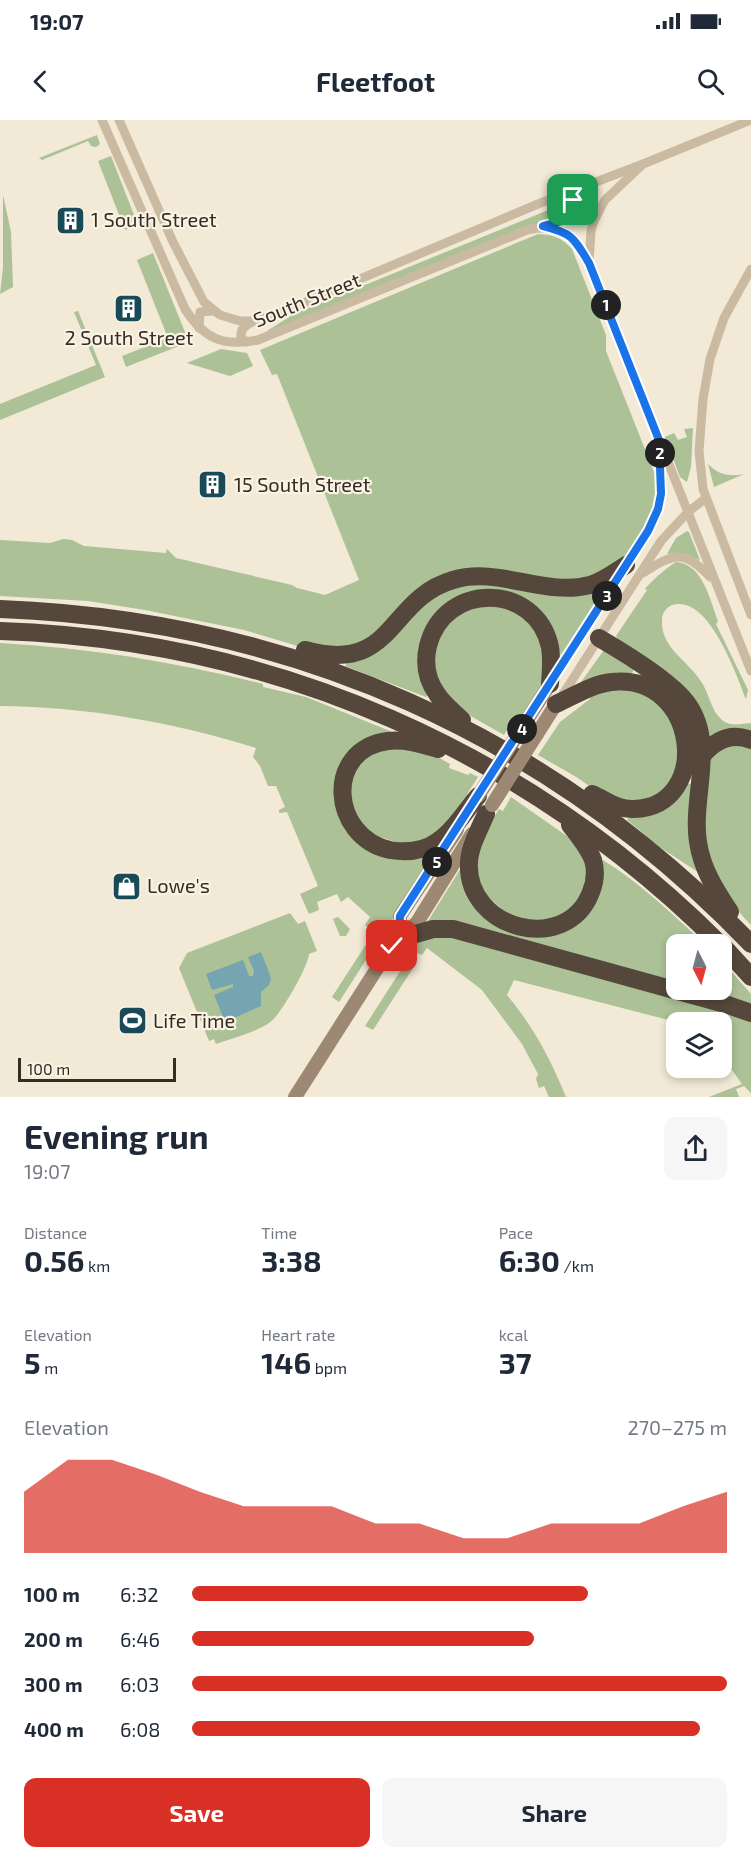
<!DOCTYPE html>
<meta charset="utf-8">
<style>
body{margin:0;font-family:"Exo 2",sans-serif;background:#f6f6f7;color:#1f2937;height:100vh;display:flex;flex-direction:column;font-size:22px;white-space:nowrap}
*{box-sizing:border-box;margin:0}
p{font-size:20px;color:#747a83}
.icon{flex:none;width:33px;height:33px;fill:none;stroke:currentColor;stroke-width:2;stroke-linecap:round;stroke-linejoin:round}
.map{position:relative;height:977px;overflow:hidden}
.side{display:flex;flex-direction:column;background:#fff;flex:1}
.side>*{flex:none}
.needle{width:39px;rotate:174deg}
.fabs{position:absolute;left:666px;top:814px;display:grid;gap:12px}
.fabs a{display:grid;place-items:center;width:66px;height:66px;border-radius:12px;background:#fff;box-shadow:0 3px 9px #0003;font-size:30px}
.scale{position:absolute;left:18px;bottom:15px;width:158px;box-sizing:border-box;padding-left:6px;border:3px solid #342c25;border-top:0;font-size:16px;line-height:21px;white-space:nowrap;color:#342c25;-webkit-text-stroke:4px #faf2e2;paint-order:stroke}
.pin{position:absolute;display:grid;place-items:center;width:51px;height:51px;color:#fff;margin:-26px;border-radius:12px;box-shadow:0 3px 9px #0006}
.km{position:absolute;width:30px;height:30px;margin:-15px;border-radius:50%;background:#222;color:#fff;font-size:16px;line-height:30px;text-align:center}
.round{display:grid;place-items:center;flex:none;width:63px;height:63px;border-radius:12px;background:#f6f6f7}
.summary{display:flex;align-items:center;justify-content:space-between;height:102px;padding:0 24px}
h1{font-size:33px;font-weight:700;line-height:45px}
.figures{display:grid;grid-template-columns:repeat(3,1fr);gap:9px;height:102px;padding:6px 24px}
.figures div{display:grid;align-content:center}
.figures b{font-size:30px;font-weight:700}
.figures small{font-size:16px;font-weight:400}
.figures p{font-size:16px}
.chart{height:168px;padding:12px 24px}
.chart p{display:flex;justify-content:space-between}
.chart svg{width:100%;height:108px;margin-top:6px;fill:#d93025;opacity:.7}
.cta{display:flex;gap:12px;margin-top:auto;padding:12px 24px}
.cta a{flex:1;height:69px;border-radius:12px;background:#d93025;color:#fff;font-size:24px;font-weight:700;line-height:69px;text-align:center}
.cta a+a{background:#f6f6f7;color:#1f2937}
ul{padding:0 24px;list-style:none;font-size:20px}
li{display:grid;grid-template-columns:96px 72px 1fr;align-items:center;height:45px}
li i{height:15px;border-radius:8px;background:#d93025}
.status{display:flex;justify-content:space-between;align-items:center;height:42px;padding:0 30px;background:#fff;direction:ltr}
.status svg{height:16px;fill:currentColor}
header{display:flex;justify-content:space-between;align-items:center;height:78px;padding:0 24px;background:#fff;font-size:27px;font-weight:700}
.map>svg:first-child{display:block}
.green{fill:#acc196}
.water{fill:#74a5b0}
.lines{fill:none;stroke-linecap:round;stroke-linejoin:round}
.street{stroke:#cabaa2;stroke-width:9}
.secondary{stroke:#9d8973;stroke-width:14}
.highway{stroke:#55473b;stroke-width:18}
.secondary-bridge{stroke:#9d8973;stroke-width:14}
.route-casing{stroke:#fff;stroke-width:12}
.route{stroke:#1a73e8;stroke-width:8}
.labels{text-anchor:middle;stroke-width:4.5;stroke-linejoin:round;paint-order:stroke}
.poi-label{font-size:20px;fill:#342c25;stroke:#faf2e2;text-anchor:start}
.street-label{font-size:20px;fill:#342c25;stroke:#faf2e2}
</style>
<div class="status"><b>19:07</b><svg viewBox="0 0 49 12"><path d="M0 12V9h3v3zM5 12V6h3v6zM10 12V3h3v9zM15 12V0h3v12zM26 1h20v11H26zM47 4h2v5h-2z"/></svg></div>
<header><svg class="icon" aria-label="back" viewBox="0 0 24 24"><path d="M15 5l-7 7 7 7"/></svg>Fleetfoot<svg class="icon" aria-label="search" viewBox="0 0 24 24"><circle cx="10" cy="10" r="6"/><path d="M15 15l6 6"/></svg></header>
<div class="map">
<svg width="751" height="977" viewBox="0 0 751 977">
<rect width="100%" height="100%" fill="#f2e9d6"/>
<g class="green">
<polygon points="97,15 100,24 96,27 91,26 88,21 42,40 39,38"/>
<polygon points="111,36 138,105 125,110 98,41"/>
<polygon points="3,75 11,112 13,167 0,174 3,148"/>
<polygon points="563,84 567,95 268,213 267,211 294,194"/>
<path d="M538,114C553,115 561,117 572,129L606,215V231L656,357L655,383L648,401L623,440L594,460L453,456L368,525L311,530L244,510L145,490L88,481L0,476V420L50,423L63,419L72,420L84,426L166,433L167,429L176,438L292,465L297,468L325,475L359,460L277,254L272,255L260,230Z"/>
<polygon points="153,133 189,222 126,247 122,236 168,218 137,140"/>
<polygon points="78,191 105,257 0,300 0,284 96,245 74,192"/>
<polygon points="221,229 247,233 253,246 230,256 187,243"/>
<polygon points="693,308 691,347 687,362 680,357 665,317 674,313 678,320 687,317 684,309"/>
<path d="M708,344C719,355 729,357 744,354L714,367Z"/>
<polygon points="687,411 689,412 700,440 676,433 667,434 676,418"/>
<path d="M676,442C703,444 710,480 718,501L716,504L748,570L746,579C736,554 709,474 672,485C667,487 662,493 662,499C660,528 688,540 702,563C709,574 711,590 721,599C729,607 740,604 751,603V616L712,622L620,524L616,516L647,470L645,469C650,462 670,445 676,442Z"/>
<polygon points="461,464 599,469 601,471 603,470 561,537 560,532 556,533 505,476 441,496 430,573 426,577 345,546 348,542 422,484"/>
<polygon points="500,485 518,490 543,519 544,561 539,571 518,603 513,600 504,615 462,591 440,570 432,542 438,516 461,492 479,486"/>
<path d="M0,523C89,528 176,542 263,564V567L306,577L400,615L345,645V705L426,735L430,740L339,882L332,877L374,812L365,805L370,797L348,777L341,782L337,774L317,782L319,790L309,794L300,774L318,766L287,692L279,693V690L285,687L276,666H268L260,646L253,637L256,628C173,602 87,587 0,586Z"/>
<polygon points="604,530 634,549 630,558 584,564 581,562"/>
<path d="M629,570C646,575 667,584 675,602C679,612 677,643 678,655L657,679L611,682L578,658L538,635L560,602L590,579V576L601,572Z"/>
<path d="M729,623L751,626V805C725,778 710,752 704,714C702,695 707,663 708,643L712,635Z"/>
<polygon points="402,626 429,632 450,644 449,648 468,655 470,653 478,657 467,674 471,677 457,700 411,727 365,712 349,684 352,654 366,637 382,628"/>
<polygon points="685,663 695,665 701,754 661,728 627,700 630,695"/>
<polygon points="511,677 574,721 590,753 580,784 557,801 518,803 481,771 475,742 483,715 499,689 503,691"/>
<path d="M601,739C640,762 673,795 706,825H676V867L431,803L428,801L461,748L475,783L553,812L578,805Z"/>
<path d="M290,793L298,804L305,801L317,831L309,834C309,845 279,898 269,903C254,913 233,918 216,924L214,919L209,921L179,848L187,833Z"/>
<polygon points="338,797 350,809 346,816 340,816 333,799"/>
<path d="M451,814L751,900V973L744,966L736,969L739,977H709L742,964L722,936V903H680L514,860L507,875C533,906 551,940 566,977H549L544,966L539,968L536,959L538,954L522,924L482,870L427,828L422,835L412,831L419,821Z"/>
<polygon points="408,839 415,845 373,910 365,906"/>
<polygon points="722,841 751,874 751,890 687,870 722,870"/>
</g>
<polygon class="water" points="261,832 271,858 269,865 261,872 261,886 225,902 214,875 233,867 233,864 212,870 206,854 243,840 249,856 253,856 254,851 248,837"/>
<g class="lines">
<g class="street">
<path d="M102,0L185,189C204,219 223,227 258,220L527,110C563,102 572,114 589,143L751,551"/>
<polyline points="119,0 173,122 204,182 220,195 240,201 254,201 279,193 538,84 643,44"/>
<path d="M548,105C563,102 590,95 569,76H561"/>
<polyline points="589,143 591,111 594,101 605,80 643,44 751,0"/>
<polyline points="751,149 724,198 710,239 703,279 699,331 703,369 751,495"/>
<polyline points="199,208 200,192 213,191"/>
<path d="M247,222L241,218C240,210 245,205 252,202"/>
<path d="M643,453C674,433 684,429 710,457"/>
<polyline points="555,557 656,396 662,366 660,331"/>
<polyline points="560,579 661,421 688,392 706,378"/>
</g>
<g class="secondary">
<polyline points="523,606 550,564"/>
<polyline points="537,614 556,584"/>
<polyline points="399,814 400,796 457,710"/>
<polyline points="295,977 399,814 416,804 472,714"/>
</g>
<g class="highway">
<path d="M0,489C291,500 549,614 751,824"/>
<path d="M0,511C275,520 527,631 721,825"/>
<path d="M599,518C623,532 671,561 687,583C717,624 691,676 698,722C702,749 715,769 730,792"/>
<path d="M305,530C395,555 387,479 453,460C498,446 545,477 590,465C603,461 615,452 626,445"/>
<path d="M556,584C574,576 592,564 612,562C699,553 713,687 634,689C617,690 606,680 592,674"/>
<path d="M462,600C454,592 443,584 437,574C427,560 424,543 428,526C444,461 536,462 550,527C552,539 551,552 550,564"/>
<path d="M438,629C421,624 405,619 388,621C324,629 330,717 390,730C407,733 424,731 438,721C454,711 466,690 478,676"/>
<path d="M702,636C715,620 731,612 751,620"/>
<path d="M486,694C479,710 470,726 469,742C465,810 567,836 591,772C595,762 596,750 593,740C588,727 579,716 570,705"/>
<polyline points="395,820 433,809 453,809 725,884 751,893"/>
<polyline points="722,825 751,857"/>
</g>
<g class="secondary-bridge">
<polyline points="478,676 523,606"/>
<polyline points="492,685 537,614"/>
</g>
</g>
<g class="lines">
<defs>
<path id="route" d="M392,826L399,814L400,796L648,411L658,389L661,374L659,320L589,143C574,118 572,113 543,106L570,99L576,90L573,80"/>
</defs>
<use href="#route" class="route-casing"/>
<use href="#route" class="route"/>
</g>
<defs>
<symbol id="building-square" viewBox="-11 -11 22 22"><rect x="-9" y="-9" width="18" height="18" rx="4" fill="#194a57" stroke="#faf2e2"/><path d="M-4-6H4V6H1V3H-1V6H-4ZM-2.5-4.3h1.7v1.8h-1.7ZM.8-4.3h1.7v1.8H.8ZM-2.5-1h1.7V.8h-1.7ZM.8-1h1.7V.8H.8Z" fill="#fff"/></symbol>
<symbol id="shop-square" viewBox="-11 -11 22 22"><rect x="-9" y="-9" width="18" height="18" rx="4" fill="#194a57" stroke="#faf2e2"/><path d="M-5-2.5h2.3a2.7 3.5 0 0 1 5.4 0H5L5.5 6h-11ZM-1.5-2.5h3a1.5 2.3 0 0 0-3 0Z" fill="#fff"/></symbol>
<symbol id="stadium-square" viewBox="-11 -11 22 22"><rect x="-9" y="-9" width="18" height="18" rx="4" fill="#194a57" stroke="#faf2e2"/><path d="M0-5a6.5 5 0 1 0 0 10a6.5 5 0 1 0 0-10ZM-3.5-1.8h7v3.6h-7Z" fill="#fff"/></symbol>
</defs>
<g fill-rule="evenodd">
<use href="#building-square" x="54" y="84" width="33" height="33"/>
<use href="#building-square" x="112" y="172" width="33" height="33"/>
<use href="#building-square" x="196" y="348" width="33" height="33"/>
<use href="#shop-square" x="110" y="750" width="33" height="33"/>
<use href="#stadium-square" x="116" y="884" width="33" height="33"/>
</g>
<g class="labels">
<g class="poi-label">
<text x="91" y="107">1 South Street</text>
<text x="129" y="225" text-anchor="middle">2 South Street</text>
<text x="234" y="372">15 South Street</text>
<text x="147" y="773">Lowe's</text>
<text x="153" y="908">Life Time</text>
</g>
<g class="street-label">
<text transform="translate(307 180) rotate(-22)" y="7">South Street</text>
</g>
</g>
</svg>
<div class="fabs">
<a><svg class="needle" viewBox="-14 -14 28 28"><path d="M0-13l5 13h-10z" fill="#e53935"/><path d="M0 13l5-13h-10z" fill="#747a83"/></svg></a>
<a><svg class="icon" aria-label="layers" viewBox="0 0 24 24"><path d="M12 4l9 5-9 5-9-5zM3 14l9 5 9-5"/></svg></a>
</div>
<div class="scale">100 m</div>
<div class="pin" style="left:573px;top:80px;background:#1e9e55"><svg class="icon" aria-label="arrive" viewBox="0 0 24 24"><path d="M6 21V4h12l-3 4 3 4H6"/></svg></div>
<div class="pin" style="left:392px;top:826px;background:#d93025"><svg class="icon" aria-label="check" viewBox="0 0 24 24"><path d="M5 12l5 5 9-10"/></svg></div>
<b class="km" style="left:606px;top:185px">1</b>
<b class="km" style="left:660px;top:333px">2</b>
<b class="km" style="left:607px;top:476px">3</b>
<b class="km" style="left:522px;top:609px">4</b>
<b class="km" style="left:437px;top:742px">5</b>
</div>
<section class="side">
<div class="summary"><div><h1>Evening run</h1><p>19:07</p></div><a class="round"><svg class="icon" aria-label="share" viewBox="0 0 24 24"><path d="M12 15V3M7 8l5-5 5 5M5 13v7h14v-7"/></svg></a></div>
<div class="figures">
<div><p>Distance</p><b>0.56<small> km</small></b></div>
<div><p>Time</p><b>3:38</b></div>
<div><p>Pace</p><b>6:30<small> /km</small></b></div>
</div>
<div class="figures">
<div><p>Elevation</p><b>5<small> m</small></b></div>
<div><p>Heart rate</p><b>146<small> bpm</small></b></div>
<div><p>kcal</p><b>37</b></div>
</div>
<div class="chart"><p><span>Elevation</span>270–275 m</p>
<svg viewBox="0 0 160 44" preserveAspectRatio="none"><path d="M0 44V19L10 6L20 6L30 12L40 19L50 25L60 25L70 25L80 32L90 32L100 38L110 38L120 32L130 32L140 32L150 25L160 19V44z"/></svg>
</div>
<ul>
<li><b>100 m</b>6:32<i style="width:74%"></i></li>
<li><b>200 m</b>6:46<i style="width:64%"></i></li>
<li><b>300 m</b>6:03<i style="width:100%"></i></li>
<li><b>400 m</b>6:08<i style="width:95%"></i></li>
</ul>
<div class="cta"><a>Save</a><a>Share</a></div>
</section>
